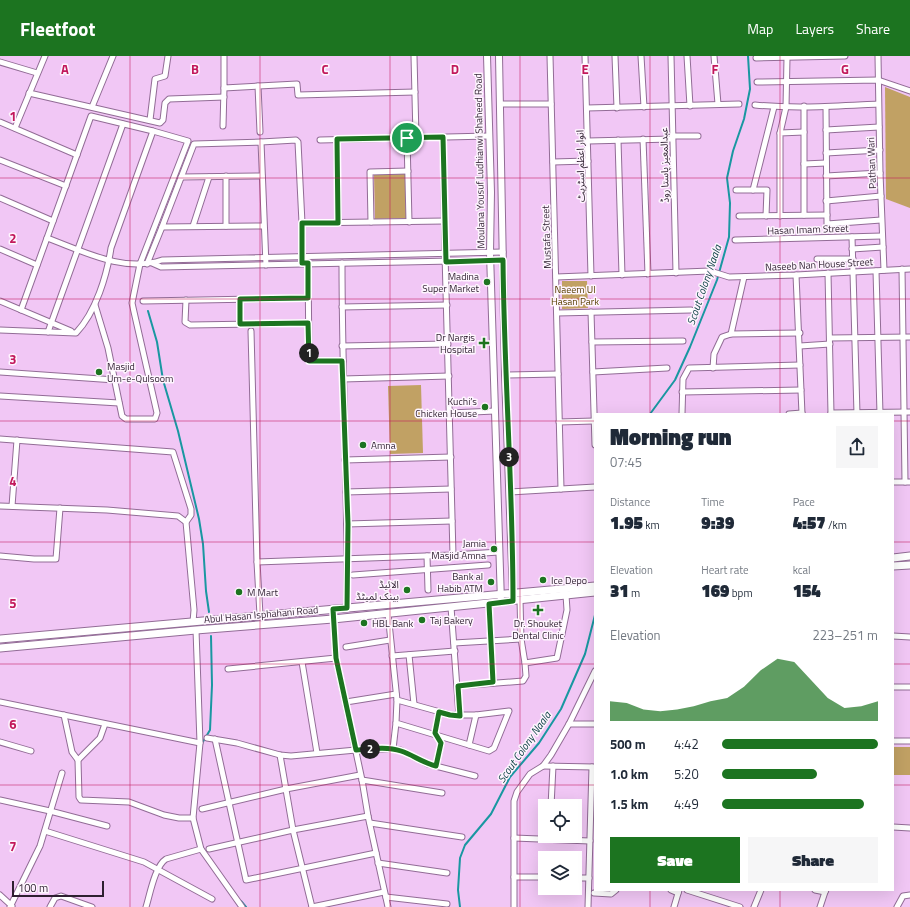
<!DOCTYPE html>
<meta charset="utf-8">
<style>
body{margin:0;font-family:"Titillium Web","Noto Sans Arabic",sans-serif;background:#f6f6f7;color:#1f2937;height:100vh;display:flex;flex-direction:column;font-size:15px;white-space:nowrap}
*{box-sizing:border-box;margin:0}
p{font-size:13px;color:#747a83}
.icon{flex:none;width:22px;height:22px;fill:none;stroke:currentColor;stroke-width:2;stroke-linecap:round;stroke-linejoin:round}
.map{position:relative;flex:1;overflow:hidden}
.panel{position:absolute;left:594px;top:357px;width:300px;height:478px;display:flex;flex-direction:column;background:#fff;border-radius:0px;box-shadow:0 4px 16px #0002}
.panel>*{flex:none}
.fabs{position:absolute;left:538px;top:743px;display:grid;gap:8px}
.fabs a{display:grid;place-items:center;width:44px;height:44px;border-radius:0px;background:#fff;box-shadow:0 4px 16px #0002;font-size:20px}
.scale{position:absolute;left:12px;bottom:10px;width:92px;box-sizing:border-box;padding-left:4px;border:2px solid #2e1f30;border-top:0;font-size:11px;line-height:14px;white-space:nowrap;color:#2e1f30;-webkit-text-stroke:3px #fef5fe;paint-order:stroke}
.pin{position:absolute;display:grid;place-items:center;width:34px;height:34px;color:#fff;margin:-17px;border:2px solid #fff;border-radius:50%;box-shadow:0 1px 4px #0007}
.km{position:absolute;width:20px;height:20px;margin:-10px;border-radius:50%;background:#222;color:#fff;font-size:11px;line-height:20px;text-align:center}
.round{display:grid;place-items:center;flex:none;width:42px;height:42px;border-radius:0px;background:#f6f6f7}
.overview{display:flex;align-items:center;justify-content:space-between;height:68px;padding:0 16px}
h1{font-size:22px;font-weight:800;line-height:30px}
.stats{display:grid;grid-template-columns:repeat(3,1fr);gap:6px;height:68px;padding:4px 16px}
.stats div{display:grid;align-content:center}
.stats b{font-size:17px;font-weight:800}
.stats small{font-size:11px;font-weight:400}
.stats p{font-size:11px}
.chart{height:112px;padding:8px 16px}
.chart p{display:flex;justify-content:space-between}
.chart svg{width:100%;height:72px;margin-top:4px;fill:#1c7420;opacity:.7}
.action{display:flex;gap:8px;margin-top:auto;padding:8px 16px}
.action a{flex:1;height:46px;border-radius:0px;background:#1c7420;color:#fff;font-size:16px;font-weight:800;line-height:46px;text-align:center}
.action a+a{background:#f6f6f7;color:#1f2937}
ul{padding:0 16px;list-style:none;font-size:13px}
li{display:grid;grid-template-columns:64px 48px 1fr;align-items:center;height:30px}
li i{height:10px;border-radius:5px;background:#1c7420}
header{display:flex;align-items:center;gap:24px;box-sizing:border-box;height:56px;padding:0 20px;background:#1c7420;color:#fff}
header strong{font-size:19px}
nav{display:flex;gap:22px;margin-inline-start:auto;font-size:14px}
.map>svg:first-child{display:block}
.green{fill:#c1a164}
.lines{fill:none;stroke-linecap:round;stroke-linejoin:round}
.stream{stroke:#1997a1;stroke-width:2}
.minor-casing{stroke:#926c96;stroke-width:7}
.tertiary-casing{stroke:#926c96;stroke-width:8}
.secondary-casing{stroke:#926c96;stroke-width:9}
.minor{stroke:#fff;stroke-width:5}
.tertiary{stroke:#fff;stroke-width:6}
.secondary{stroke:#fff;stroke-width:7}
.route-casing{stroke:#fff;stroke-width:8}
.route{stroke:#1c7420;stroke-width:5}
.grid{fill:none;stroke:#c2185b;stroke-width:1;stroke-opacity:0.55}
.poi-dot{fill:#1c7420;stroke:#fef5fe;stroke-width:1.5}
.labels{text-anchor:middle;stroke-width:3;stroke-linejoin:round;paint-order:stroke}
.street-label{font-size:10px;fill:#2e1f30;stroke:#fef5fe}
.poi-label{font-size:10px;fill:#2e1f30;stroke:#fef5fe;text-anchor:end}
.park-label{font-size:10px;fill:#594103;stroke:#fef5fe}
.water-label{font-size:11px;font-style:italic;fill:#124549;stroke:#fef5fe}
.grid-label{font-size:13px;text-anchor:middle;font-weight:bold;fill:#c2185b;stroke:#fef5fe;stroke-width:3;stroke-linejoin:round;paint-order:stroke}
</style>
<header>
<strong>Fleetfoot</strong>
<nav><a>Map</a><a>Layers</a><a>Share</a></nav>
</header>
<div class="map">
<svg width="910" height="851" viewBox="0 0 910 851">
<rect width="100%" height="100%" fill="#f1c7f5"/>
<g class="green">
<polygon points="885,31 910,41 910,152 886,143"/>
<polygon points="405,118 406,162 375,163 374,119"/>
<polygon points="562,225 587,225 588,252 562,253"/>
<polygon points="421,329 423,397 390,398 388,330"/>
<rect x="893" y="691" width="17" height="28"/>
</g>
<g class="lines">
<g class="stream">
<polyline points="148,255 157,286 163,324 178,375 199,463 203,488 206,535 209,556"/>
<polyline points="650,358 675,324 690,291 717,224 729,181 730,147 727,122 733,95 744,63 750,33 748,0"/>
<polyline points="201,689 210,674 212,629 211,580"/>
<polyline points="241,845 246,851"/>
<polyline points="460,851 458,834 460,802 465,789 491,758 510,721 539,687 561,653 585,598 595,559"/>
</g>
<defs>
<g id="minor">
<polyline points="224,0 224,32 297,28 298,39 415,36"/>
<polyline points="414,0 416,81"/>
<polyline points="550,0 561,433"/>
<polyline points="585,0 591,220"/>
<polyline points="615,0 617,52"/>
<polyline points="641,0 644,51"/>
<polyline points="671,0 676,217"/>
<polyline points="687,0 690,50"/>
<polyline points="714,0 718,48"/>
<polyline points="878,0 880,117 884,214"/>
<polyline points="756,2 845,0"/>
<polyline points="0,6 37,17"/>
<polyline points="757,26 878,24 910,35"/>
<polyline points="258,30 260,76"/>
<polyline points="29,37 160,67 163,64 165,47 169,43 224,41"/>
<polyline points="500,48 551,48"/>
<path d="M755,49C796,53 837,50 878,48"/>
<polyline points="804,50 804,159"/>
<polyline points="92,51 113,0"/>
<polyline points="826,51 827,168 881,164"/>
<polyline points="587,52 739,48"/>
<polyline points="150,64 155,23 165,20 168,0"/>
<polyline points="0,66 77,99"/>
<polyline points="223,70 224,32"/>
<polyline points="15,72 45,0"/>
<polyline points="826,74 879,71"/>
<polyline points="780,77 786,51 787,2"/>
<polyline points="672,80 698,80"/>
<polyline points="443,81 445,198 453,499"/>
<polyline points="407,82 409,166"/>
<polyline points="337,83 338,167"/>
<polyline points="643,83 648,218"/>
<polyline points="320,84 489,80"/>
<polyline points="618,84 622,219"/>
<polyline points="588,85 672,83"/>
<polyline points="261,86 296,84 298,86 302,167 302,202"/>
<polyline points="826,97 880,94"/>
<polyline points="0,104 66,130"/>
<polyline points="553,106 588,105"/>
<polyline points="804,108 826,107"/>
<polyline points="826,120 880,117"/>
<polyline points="181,121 262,120"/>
<polyline points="736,134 767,134 766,160"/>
<polyline points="753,134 774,51"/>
<polyline points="0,142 53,165"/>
<polyline points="826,145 881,140"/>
<polyline points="739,160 827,159"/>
<polyline points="780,160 780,77 804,76"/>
<polyline points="371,166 370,116 408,115"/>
<polyline points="302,167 445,165"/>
<polyline points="193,170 209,121"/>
<polyline points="226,170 226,120"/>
<polyline points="264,170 162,171 194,88 261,86 266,209"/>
<polyline points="852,181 857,358"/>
<path d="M47,182C83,195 123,217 162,204L503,196"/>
<polyline points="735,184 882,180"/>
<polyline points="0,193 37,209"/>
<polyline points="852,193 883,191"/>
<polyline points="817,203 853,203"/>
<polyline points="152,207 161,211 503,204"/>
<polyline points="308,207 309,305 343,305"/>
<path d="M342,207C342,322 348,437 347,552"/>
<polyline points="147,208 162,171"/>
<polyline points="902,213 905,426"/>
<polyline points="876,215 880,358"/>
<polyline points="828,217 831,358"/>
<polyline points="796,219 802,358"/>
<polyline points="556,221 710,215 729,221 796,219 910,213"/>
<polyline points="744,221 731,278 800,277"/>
<polyline points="240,243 240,268"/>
<polyline points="186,244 185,266 190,269 308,267"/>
<polyline points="0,245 71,275"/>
<polyline points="143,245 308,242"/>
<polyline points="342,251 447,249"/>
<polyline points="21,254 91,60 153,75 188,85 140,208 132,247 157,357 155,363 126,363 122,360 108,292 95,249"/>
<polyline points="591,256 595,389"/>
<polyline points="557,257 691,254"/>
<path d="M0,274L76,277C96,256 107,219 111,192L153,75"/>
<polyline points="251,275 257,506 260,559"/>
<polyline points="48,276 123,68"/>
<polyline points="830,282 910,281"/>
<polyline points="592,286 683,285"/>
<polyline points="342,290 448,288"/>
<polyline points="800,290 830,288"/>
<polyline points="713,312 714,298 722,281 731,278"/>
<polyline points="0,316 115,324"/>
<polyline points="593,316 667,312"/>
<polyline points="505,319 558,318"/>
<polyline points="343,323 449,320"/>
<polyline points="682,336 801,334"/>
<polyline points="0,340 119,347"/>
<polyline points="450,357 495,355"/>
<polyline points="831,357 910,356"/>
<polyline points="682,358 683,323 689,312 800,309"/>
<polyline points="789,358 802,357"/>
<polyline points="559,366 594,365"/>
<polyline points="0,383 173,396 191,453 191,459 186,466"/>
<polyline points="345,404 451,401"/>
<polyline points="893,426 910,426"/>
<polyline points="346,436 451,433"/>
<polyline points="510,436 595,431"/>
<polyline points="0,450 107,454 178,460 186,466 194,554 193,566"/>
<polyline points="12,450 17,384"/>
<polyline points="347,468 452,465"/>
<polyline points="0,500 34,503 56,503 60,452"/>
<polyline points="427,500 428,534"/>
<polyline points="257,506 453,499 499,496"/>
<polyline points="353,519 488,509"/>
<polyline points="520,544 521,583 525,607 557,602 567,554 566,539"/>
<polyline points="489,547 493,627"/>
<polyline points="451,551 459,660"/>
<polyline points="333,553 336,602 362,724 368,760 388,851"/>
<polyline points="388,557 397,644 451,659 476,659 509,655 494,692 489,695 469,689"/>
<polyline points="196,574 200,687 193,762 201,793 242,851"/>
<polyline points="893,580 910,581"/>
<polyline points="454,587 521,583"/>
<polyline points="346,591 390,584"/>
<polyline points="409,599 414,648"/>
<polyline points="392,600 455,595"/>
<polyline points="302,606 317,697"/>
<polyline points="228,613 336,602"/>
<polyline points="458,630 523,625 526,620 525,607"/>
<polyline points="893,631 910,631"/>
<polyline points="397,644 396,667 469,689 476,659"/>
<polyline points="0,646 200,687"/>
<polyline points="346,646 396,638"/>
<polyline points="64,659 72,696 78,704"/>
<polyline points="105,668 100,682 78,704 79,741 81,744 129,746 164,759 179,762 193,762"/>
<polyline points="569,668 595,668"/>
<polyline points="207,682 237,687 280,699 291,700 356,694 389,693 400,694 428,708 475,720"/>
<polyline points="215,683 246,824 376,797"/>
<polyline points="893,685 910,685"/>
<polyline points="0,686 31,695"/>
<polyline points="393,693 396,667"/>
<polyline points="280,699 293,774 312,851"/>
<polyline points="436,710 441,687 435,677 439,656"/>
<polyline points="543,710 594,711"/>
<polyline points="362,724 442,737"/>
<polyline points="0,744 50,755 107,770"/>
<polyline points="551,750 553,710"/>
<polyline points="202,753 286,733 360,719"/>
<polyline points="370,767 462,781"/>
<polyline points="893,771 910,772"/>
<polyline points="45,775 144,806 212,843"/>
<polyline points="514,782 590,785"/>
<polyline points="209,793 293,774 368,760"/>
<polyline points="378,807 447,817"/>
<polyline points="514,821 545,821"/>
<polyline points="575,822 589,822"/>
<polyline points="671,834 678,837"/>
<polyline points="687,834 740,851"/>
<polyline points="815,834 825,836 826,834"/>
<polyline points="594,837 611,838 616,834"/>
<polyline points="0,839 12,850"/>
<polyline points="386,841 447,848"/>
<polyline points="10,851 40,790 62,717"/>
<polyline points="50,851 55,842 61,840 92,851"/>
<path d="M146,851C150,838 155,810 166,803L201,793"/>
<polyline points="312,851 384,836"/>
<polyline points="514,851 514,745 517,736 530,718 543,710 551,699 569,668 595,615"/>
<polyline points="588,851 592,711"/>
<polyline points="674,851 679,834"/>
<polyline points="754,851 761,834"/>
<polyline points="820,851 825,836"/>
<polyline points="897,851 903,840 910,839"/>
</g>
<g id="tertiary">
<polyline points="487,0 491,136 490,197 501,546"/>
<polyline points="499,0 505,319 513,540"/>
</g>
<g id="secondary">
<polyline points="893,502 910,500"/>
<polyline points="893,510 910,509"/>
<polyline points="0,583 595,530"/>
<polyline points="0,592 196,574 333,563 595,536"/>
</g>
</defs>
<use href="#minor" class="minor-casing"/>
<use href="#tertiary" class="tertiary-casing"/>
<use href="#secondary" class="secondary-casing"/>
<use href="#minor" class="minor"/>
<use href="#tertiary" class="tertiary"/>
<use href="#secondary" class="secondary"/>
</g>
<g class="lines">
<defs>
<path id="route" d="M443,81L446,206L503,204C504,318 513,431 513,545L489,548L493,626L458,630L460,660L450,659L439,656L435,677L441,687L436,710C423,707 413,699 401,695C387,690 369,693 356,694L336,602L333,553L347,552L348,468L342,305H309L308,267L240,268V243L308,242V207H302V167H338L337,83Z"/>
</defs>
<use href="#route" class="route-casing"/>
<use href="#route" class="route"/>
</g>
<path class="grid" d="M130,0V851M260,0V851M390,0V851M520,0V851M650,0V358M780,0V358M0,122H910M0,243H910M0,365H595M893,365H910M0,486H595M893,486H910M0,608H595M893,608H910M0,729H595M893,729H910M650,834V851M780,834V851"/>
<g class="poi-dot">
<circle cx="487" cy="226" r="4"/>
<path d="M482 281h4v4h4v4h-4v4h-4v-4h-4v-4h4z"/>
<circle cx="99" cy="316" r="4"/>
<circle cx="485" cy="351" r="4"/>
<circle cx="363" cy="389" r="4"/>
<circle cx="494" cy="493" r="4"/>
<circle cx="543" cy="524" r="4"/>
<circle cx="491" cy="526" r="4"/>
<circle cx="407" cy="534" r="4"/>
<circle cx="239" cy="536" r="4"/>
<path d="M536 548h4v4h4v4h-4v4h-4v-4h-4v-4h4z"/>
<circle cx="422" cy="564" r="4"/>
<circle cx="364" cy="567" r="4"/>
</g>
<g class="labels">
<g class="street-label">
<text transform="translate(479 105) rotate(-91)" y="4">Moulana Yousuf Ludhianwi Shaheed Road</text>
<text transform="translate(871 107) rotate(-92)" y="4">Pathan Wari</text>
<text transform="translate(664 109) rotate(-91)" y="4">عبدالمعیز پاستا روڈ</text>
<text transform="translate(580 110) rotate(-91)" y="4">انوار اعظم اسٹریٹ</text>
<text transform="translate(808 173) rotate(-2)" y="4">Hasan Imam Street</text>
<text transform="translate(546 181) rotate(-92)" y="4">Mustafa Street</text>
<text transform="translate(819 208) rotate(-3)" y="4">Naseeb Nan House Street</text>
<text transform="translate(261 558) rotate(-5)" y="4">Abul Hasan Isphahani Road</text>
</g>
<g class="poi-label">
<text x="479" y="224">Madina<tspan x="479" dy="12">Super Market</tspan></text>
<text x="475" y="285">Dr Nargis<tspan x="475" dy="12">Hospital</tspan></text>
<text x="107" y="314" text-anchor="start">Masjid<tspan x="107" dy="12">Um-e-Qulsoom</tspan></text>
<text x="477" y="349">Kuchi’s<tspan x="477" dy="12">Chicken House</tspan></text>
<text x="371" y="393" text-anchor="start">Amna</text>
<text x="486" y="491">Jamia<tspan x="486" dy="12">Masjid Amna</tspan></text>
<text x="483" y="524">Bank al<tspan x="483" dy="12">Habib ATM</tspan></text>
<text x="551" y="528" text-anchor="start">Ice Depo</text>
<text x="399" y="532">الائیڈ<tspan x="399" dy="12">بینک لمیٹڈ</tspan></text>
<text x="247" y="540" text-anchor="start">M Mart</text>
<text x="430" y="568" text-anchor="start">Taj Bakery</text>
<text x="372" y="571" text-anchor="start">HBL Bank</text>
<text x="538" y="571" text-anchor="middle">Dr. Shouket<tspan x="538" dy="12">Dental Clinic</tspan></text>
</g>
<g class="park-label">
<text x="575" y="237">Naeem Ul<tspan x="575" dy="12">Hasan Park</tspan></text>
</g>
<g class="water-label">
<text transform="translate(704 229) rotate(-71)" y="4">Scout Colony Naala</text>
<text transform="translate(524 691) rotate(-55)" y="4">Scout Colony Naala</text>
</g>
</g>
<g class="grid-label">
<text x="65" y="18">A</text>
<text x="195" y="18">B</text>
<text x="325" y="18">C</text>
<text x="455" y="18">D</text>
<text x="585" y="18">E</text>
<text x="715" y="18">F</text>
<text x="845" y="18">G</text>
<text x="13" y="65">1</text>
<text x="13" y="187">2</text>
<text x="13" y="308">3</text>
<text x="13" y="430">4</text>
<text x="13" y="552">5</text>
<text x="13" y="673">6</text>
<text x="13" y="795">7</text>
</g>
</svg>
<div class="fabs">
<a><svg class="icon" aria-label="locate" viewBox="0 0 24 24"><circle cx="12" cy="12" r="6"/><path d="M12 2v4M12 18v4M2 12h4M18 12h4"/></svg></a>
<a><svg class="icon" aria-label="layers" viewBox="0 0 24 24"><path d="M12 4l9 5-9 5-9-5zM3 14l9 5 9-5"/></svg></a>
</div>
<div class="scale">100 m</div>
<div class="pin" style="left:407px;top:82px;background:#1e9e55"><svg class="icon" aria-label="arrive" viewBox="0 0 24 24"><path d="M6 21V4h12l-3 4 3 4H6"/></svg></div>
<b class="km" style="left:309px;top:297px">1</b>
<b class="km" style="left:370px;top:693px">2</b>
<b class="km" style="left:509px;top:401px">3</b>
<section class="panel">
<div class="overview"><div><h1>Morning run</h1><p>07:45</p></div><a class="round"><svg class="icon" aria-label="share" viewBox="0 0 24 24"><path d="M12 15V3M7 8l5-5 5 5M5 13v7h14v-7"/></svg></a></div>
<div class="stats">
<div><p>Distance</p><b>1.95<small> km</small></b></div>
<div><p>Time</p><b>9:39</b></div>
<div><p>Pace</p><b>4:57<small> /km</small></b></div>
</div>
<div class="stats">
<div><p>Elevation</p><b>31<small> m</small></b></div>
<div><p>Heart rate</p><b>169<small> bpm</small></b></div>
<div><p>kcal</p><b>154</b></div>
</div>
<div class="chart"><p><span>Elevation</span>223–251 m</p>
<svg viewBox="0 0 160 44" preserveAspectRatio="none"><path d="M0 44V32L10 33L20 37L30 38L40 37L50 35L60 32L70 30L80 23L90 13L100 6L110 8L120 19L130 30L140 36L150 35L160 32V44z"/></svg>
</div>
<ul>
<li><b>500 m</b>4:42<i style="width:100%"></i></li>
<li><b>1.0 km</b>5:20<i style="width:61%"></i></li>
<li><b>1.5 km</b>4:49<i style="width:91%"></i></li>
</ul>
<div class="action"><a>Save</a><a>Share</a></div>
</section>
</div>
